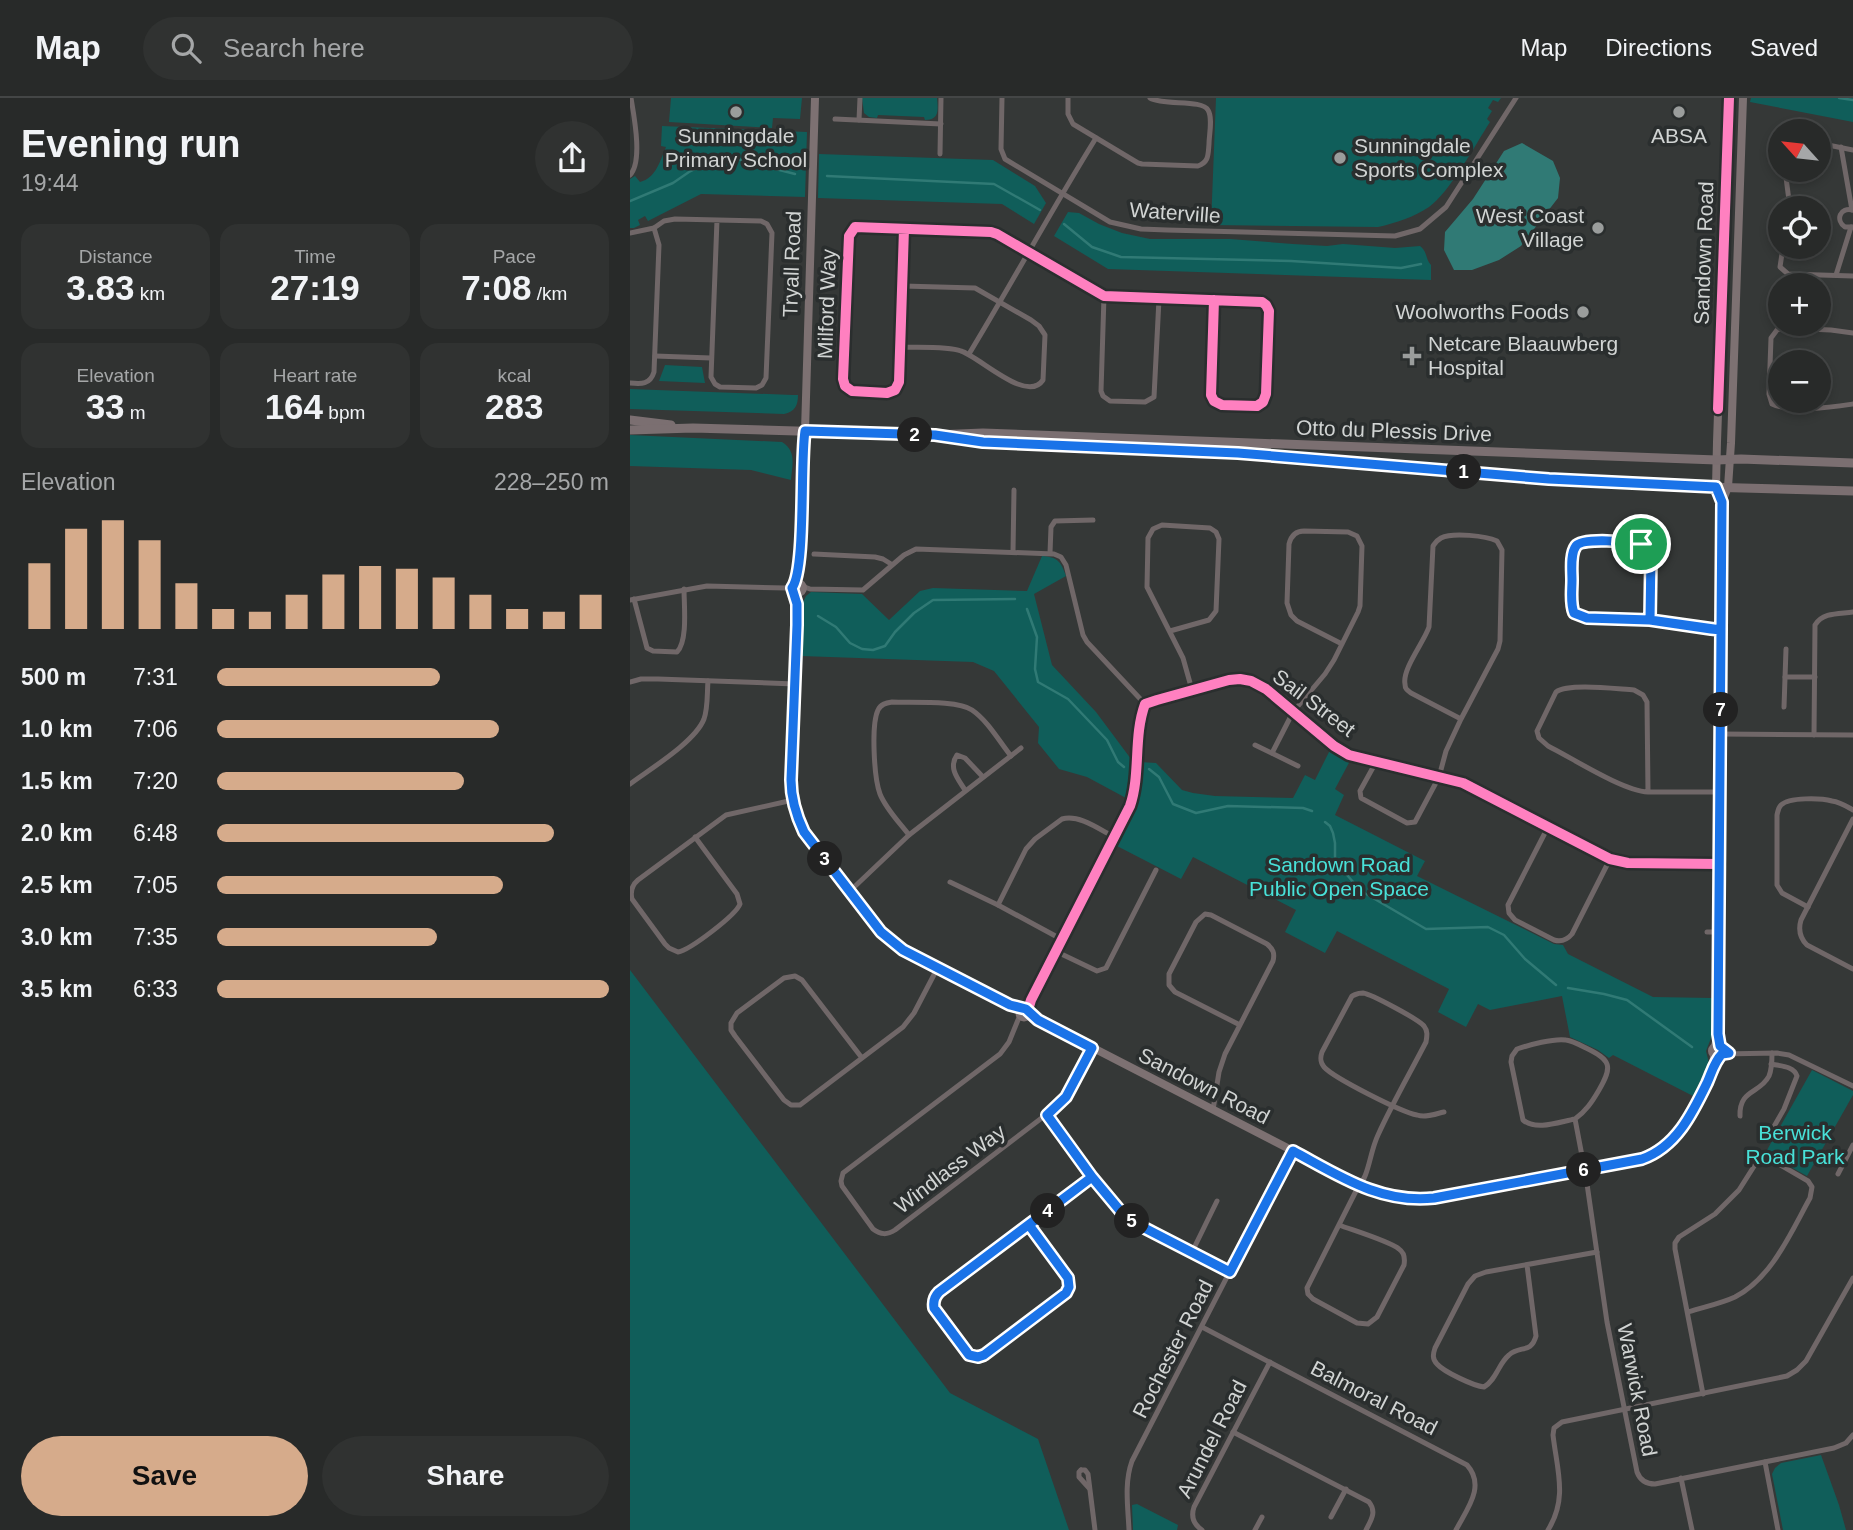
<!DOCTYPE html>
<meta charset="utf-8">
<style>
body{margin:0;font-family:Arial,sans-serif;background:#303231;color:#f1f3f6;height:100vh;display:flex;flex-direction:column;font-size:26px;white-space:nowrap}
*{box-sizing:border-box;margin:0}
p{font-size:23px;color:#a5a7a8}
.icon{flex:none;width:38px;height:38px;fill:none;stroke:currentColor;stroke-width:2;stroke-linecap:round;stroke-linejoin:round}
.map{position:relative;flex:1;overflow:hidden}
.panel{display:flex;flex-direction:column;background:#282a29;width:630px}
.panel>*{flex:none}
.needle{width:46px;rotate:297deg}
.tools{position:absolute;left:1138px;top:21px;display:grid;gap:14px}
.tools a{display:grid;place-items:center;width:63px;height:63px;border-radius:50%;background:#282a29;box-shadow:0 4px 10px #0003,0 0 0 2px #444646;font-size:35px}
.pin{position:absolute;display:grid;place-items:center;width:60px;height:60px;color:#fff;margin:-30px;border:4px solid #fff;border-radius:50%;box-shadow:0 2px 7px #0007}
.km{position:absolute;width:35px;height:35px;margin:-18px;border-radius:50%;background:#222;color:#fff;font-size:19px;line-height:35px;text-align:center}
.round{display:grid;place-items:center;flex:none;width:74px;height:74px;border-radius:37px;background:#303231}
.summary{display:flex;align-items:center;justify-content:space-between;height:119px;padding:0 21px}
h1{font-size:38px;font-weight:800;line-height:52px}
.metrics{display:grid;grid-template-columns:repeat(3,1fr);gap:10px;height:119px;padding:7px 21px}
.metrics div{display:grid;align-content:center;border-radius:18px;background:#303231;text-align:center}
.metrics b{font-size:35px;font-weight:800}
.metrics small{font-size:19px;font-weight:400}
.metrics p{font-size:19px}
.chart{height:196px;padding:14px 21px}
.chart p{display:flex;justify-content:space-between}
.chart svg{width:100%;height:126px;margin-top:7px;stroke:#d6ab8b;stroke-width:6}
.cta{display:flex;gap:14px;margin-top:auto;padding:14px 21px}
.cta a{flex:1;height:80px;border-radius:42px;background:#d6ab8b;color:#111;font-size:28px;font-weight:800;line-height:80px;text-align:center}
.cta a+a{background:#303231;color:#f1f3f6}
ul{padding:0 21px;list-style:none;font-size:23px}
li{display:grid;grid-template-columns:112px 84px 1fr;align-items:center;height:52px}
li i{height:18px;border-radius:9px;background:#d6ab8b}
header{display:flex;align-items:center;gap:42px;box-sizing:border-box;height:98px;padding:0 35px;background:#282a29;border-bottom:2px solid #444646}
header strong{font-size:33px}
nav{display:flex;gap:38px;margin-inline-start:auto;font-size:24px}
.search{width:490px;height:63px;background:#303231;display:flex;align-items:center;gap:18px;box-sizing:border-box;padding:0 24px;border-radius:38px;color:#a5a7a8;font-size:26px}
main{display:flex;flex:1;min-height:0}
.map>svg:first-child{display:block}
.green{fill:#105e5a}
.water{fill:#307a75}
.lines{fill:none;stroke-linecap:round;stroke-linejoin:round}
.stream{stroke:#307a75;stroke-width:2.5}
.street{stroke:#706768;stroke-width:5}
.secondary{stroke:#7d7172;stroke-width:8}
.primary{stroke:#7b6f71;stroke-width:9}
.cycleway-casing{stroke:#2a2e2e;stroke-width:15}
.cycleway{stroke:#ff80c0;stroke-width:10}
.route-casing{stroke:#fff;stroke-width:14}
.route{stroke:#1a73e8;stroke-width:9}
.poi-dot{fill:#9a9d9c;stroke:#2a2e2e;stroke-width:2.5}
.labels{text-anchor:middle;stroke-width:7;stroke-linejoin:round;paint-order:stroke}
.poi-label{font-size:21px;fill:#d1d4d3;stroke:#2a2e2e}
.street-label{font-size:21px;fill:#d1d4d3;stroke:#2a2e2e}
.park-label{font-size:21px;fill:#48e1d8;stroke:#2a2e2e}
</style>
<header>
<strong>Map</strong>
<div class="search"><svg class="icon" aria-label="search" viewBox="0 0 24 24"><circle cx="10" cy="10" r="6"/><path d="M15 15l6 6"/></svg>Search here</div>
<nav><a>Map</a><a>Directions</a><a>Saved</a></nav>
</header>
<main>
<section class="panel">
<div class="summary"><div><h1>Evening run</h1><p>19:44</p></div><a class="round"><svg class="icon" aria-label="share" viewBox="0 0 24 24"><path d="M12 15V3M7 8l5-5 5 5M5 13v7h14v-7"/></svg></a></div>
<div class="metrics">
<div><p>Distance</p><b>3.83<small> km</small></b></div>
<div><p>Time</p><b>27:19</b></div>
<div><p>Pace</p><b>7:08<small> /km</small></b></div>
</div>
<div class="metrics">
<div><p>Elevation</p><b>33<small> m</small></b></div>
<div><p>Heart rate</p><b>164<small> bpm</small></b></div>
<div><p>kcal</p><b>283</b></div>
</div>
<div class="chart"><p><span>Elevation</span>228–250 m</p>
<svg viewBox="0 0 160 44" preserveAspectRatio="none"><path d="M5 44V21M15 44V9M25 44V6M35 44V13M45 44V28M55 44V37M65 44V38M75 44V32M85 44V25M95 44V22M105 44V23M115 44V26M125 44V32M135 44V37M145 44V38M155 44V32"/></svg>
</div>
<ul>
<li><b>500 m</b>7:31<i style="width:57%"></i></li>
<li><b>1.0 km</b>7:06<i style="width:72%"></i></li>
<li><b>1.5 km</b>7:20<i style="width:63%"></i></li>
<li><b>2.0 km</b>6:48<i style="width:86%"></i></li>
<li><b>2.5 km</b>7:05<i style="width:73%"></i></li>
<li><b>3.0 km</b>7:35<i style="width:56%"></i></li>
<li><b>3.5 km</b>6:33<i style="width:100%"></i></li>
</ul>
<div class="cta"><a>Save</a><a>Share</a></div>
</section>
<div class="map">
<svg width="1223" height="1432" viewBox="0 0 1223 1432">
<rect width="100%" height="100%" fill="#353837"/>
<g class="green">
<polygon points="41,0 172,0 170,21 143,20 142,30 39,24"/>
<path d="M232,0H307C308,11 310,22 295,22L294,19L248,17L247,20L239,19L234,15Z"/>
<path d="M586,0H871L868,4L863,2L858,10L862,13L857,21L860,24C845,47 820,94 799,109C784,119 766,125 748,129L581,127Z"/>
<polygon points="1121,0 1223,0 1223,24 1120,4"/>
<path d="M32,28L177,34L175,99L71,96L18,123L15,118L8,122L10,127L4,130H0V81L5,78L10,84C26,80 30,63 36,49L31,48Z"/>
<polygon points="189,56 363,62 405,88 416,105 404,126 372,106 188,100"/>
<path d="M438,114L449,115L469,126L492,135L520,141H600L663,146L697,148L713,146L765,150L790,148C798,154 795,161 801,167V182L478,171L424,138Z"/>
<polygon points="35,267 72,269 75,285 29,283"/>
<path d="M0,291L163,297H168C168,307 165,314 154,316L0,311Z"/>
<path d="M0,337L152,344C167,353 162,368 161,382L121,372L0,368Z"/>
<path d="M412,458C427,459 431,463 436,478L404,496L422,567L466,614L501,661L496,700L457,679L429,671L408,645L409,629L364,573L343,564L171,558L173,504L176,498L181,494L232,496L259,522L290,493L303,490L397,493Z"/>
<polygon points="701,650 721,661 705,691 714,697 705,717 795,763 787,778 924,846 933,847 938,856 1023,899 1082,900 1081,940 1076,953 1079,965 1063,998 983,957 979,960 968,952 940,939 932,898 860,912 848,906 836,929 808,914 819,891 707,833 695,855 655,834 666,812 563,759 551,781 487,748 508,704 510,664 526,665 552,692 563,695 585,698 663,700 675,677 685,682"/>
<polygon points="0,872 320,1295 408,1341 439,1432 0,1432"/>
<polygon points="1182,972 1223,993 1223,997 1177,1078 1137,1056 1137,1052"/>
<polygon points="1191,1357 1209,1407 1216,1432 1153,1432 1142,1376 1145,1370 1151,1365"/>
<polygon points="507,1406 548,1427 547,1432 503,1432 502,1407"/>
</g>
<polygon class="water" points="892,45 923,63 930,80 928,100 891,148 869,162 842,172 824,172 814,152 815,134 843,101 874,53"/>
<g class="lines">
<g class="stream">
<polyline points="1209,0 1223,2"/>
<polyline points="197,78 364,86 410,112"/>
<polyline points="0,103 43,85 59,74 79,64 104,60 165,76"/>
<polyline points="434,126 462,149 491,159 661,163 771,170 791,166"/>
<polyline points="397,511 407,539 405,571 408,584 438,601 477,642 488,664 494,669"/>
<polyline points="188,518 206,529 220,545 232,551 243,552 255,548 265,534 284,515 303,502 385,501"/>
<polyline points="519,671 529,679 543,706 566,715 598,708 673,710 682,713"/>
<polyline points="695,724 700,728 703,735 705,745 705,759 710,769 731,793 796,831 858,829 874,837 895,861 926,887"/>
<polyline points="938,890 974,896 997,902 1062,949"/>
</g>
<g class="street">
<polyline points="372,0 371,51 375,61 480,124 511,131 537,132 765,138 790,131 816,109 886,0"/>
<path d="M438,0V16L443,26L508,65L512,66L568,68C579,64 578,57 579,46C579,37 583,20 578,12C572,1 534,8 520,0"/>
<polyline points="205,21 311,26"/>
<polyline points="229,22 230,0"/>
<polyline points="1188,45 1223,52"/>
<polyline points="1211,49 1222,112"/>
<polyline points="310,56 311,0"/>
<polyline points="1155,72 1160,110"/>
<path d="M0,77C13,64 4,18 1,0"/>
<path d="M1223,112C1210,109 1205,122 1215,129H1223"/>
<polyline points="274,131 269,284 265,292 257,295 222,293 215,288 213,281 219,138 225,129 361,134 367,136 474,198 632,204 636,207 639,213 636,296 633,304 627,308 592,307 584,303 581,297 584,202"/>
<polyline points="0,135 24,130 34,123 45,121 131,123 137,126 142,135 136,280 132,287 126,290 90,289 85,286 81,279 87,122"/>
<polyline points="1153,149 1150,169 1158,176 1223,178"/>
<polyline points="1206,177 1221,129"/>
<polyline points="474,198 471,293 473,298 480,303 515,304 524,299 529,201"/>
<path d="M1223,235L1201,232L1153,230L1147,232L1141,240L1139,296L1142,306C1161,315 1202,309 1223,306"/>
<path d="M270,249C286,250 317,248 331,253C350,259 397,306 413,282L415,237L409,228L401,222L345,190L273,188"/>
<path d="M339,256C382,185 422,111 466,40"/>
<polyline points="25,258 81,260"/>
<path d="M0,285C11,286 20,287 24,274L29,147L24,130"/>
<polyline points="383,454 384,392"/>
<polyline points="420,455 421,429 425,423 463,422"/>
<polyline points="184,456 245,459 253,461 261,466"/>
<polyline points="172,488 180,491 233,492 274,457 286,451 424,456 431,459 436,467 453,537 457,544 515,606"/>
<path d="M4,501L17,550L23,553L47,554C58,543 54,507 54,491"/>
<polyline points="0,502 77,488 156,490 163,488"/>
<path d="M1020,522L1022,459C1021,450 1016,447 1008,445C995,444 957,439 947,447C941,452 939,505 943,512C946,517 951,519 957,520L1020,522L1091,532"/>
<polyline points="540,533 579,522 586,513 589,441 586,434 580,430 532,427 523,431 518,440 517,489 553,560 562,592"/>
<polyline points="1155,579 1185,579"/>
<polyline points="0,584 11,581 28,581 165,586"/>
<polyline points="1154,609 1156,551"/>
<polyline points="1090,636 1223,637"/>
<path d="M1184,637L1185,527C1193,514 1209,516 1223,514"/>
<polyline points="625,647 668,668"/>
<path d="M642,655L663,614L695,576L704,562L728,514L730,508L732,448L727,438L718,434L674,433C666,433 661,438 659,446L657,505L661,517L667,523L712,546"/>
<path d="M746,664L730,693L731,700L777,725L785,724L809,679L816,653L831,621L868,551L870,543L872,452L867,443C856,438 823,434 811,440C806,443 806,444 803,448L799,529C794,544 772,571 775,586C775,591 777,592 781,595L831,621"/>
<path d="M0,686C20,671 65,644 74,621C78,610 77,595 78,583"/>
<path d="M335,692C328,681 318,670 327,657L335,660L353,679"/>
<path d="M1018,694L1017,604L1013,597L1004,592C986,591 939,585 926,594L907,633L909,640L918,648C942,660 993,693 1018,694H1090"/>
<path d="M1223,721L1171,822C1168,832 1170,840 1177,847L1223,871"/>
<path d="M918,729L878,807L879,815L885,822L924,842C931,844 937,842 942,836L980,761"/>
<path d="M279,737C269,724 256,711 250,696C244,680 241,627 248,612C251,606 256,605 262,604C281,605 328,602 342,612C358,623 369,643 381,658"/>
<path d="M65,739L107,796L110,806C106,817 60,852 48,854L39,850L35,846L2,801C0,793 2,787 8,782L96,717L163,702"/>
<polyline points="320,784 368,807"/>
<polyline points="220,793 279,737 391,650"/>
<path d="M1178,809L1152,795L1147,787V717C1148,713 1148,710 1151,707C1159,699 1191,700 1202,703C1210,704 1216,708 1223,712"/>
<polyline points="1077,834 1089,834"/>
<path d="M431,841L368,807L396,751L405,741L432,721C449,716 469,731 484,739"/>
<polyline points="425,853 467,873 476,870 526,772"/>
<path d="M398,912L401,902L500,708C511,676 503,639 515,606L527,602L599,582L610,581L621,583L636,591L704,648L719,657L833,685L980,761L998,765L1089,766"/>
<path d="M390,917L379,944L370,956L213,1075L211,1083L212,1088L243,1131C251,1137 257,1137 265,1132L430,1006L441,991L462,950"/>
<polyline points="1092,956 1147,955 1159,957 1223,988"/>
<polyline points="232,960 172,882 165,878 154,880 107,915 101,925 101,932 105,938 154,1002 161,1007 170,1007 273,929 284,915 307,871"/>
<path d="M1141,966C1150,968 1164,968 1167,978L1154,1011L1142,1032"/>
<path d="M583,1012L589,974L595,956L643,863C645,855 643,851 637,846L581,817L575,816L566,824L539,876V887L545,894L610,927"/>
<polyline points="417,1017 462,1079 497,1121 600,1174"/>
<path d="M1110,1018C1109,991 1130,996 1139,978C1142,971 1142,962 1142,955"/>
<path d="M945,1021C956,1013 962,1004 969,992C983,968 981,962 956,950C950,947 943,943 936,942C924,940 899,947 887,951L882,958L881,964L893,1022C906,1033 929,1024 945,1021L956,1079L977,1224L1007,1374C1010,1382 1016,1386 1025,1386L1204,1350L1216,1345L1223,1337"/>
<polyline points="1208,1076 1223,1047"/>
<path d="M399,1127L438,1180L437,1192L431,1199L354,1257L348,1259L339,1257L304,1210C303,1204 304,1199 309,1194L462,1079"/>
<path d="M709,1127C722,1132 759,1143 769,1151C775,1155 775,1161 774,1167L747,1219L738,1226L727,1225L683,1201L678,1196L677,1190L726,1093C740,1077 739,1056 748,1037C762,1006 780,975 796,944C797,938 798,933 794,928C788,921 741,896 733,895C727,895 727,896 722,898L692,954C690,960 690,964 694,969C704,980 771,1014 787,1017C796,1020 805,1016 814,1014"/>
<polyline points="562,1154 587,1103"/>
<path d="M897,1167L906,1238C901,1256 890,1247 879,1257C868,1266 867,1281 854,1289C844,1288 814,1274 807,1266C802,1261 803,1256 805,1250L838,1186L845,1178L856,1174L967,1154"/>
<path d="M1058,1214C1073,1209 1090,1206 1105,1199C1142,1180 1161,1134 1180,1100L1182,1089L1178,1083L1140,1061L1134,1060L1128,1062L1109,1092L1085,1116L1049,1139L1045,1145V1151L1073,1296"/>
<path d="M572,1229L837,1367C856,1388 837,1411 826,1432"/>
<path d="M603,1334L739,1404C747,1414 741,1422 736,1432"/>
<polyline points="1135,1364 1148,1432"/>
<polyline points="451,1372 455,1372 458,1376 465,1432"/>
<polyline points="451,1372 449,1374 449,1379 459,1390"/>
<polyline points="1051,1380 1062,1432"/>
<polyline points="701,1419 716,1391"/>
<path d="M499,1432C498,1409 494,1385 502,1363L662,1053"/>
<path d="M572,1432C563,1426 561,1418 564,1409L640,1264"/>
<polyline points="625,1432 632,1419"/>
<path d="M918,1432C938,1400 927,1372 923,1337L924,1330L932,1324L1157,1278L1167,1272L1176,1263L1223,1180"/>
</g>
<g class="secondary">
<polyline points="1092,404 1098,389 1101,345 1113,0"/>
<circle cx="168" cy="490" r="5"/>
<path d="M165,486C176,436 168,384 175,333L185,0"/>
<polyline points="165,495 167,527 161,682 164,710 174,734 246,828 265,846 307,871 380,907 391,911"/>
<circle cx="394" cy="915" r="4.5"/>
<path d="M398,914L409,922L739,1092C760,1100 781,1103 804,1100L1019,1059C1026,1055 1033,1052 1038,1047C1055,1032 1084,979 1084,957"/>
<circle cx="1087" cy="953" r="5"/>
<polyline points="1085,948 1088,936 1092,404 1086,389 1087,344 1099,0"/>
</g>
<g class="primary">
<polyline points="0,322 41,327"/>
<polyline points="0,332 63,330 305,337 353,335 1087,362 1111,361 1223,365"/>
<polyline points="327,340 353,344 608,355 919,381 1075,389 1223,393"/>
</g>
<defs>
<g id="cycleway">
<polyline points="274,131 269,284 265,292 257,295 222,293 215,288 213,281 219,138 225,129 361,134 367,136 474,198 632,204 636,207 639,213 636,296 633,304 627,308 592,307 584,303 581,297 584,202"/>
<polyline points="1088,311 1099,0"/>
<path d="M398,912L401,902L500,708C511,676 503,639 515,606L527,602L599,582L610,581L621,583L636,591L704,648L719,657L833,685L980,761L998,765L1089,766"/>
</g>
</defs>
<use href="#cycleway" class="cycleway-casing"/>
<use href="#cycleway" class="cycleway"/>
</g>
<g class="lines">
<defs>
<path id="route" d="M1011,446L1019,450L1021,456L1020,522L1091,532L1092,404L1086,389L919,381L608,355L353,344L305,337L175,333C170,365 176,471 162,490L167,506V527L161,682C161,700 166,717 174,734L251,834L273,852L380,907L396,911L408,922L462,950L436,999L417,1017L462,1079L309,1194C304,1199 303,1204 304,1210L339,1257L348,1259L354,1257L436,1195L439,1189L438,1180L399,1127L462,1079L497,1121L600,1174L663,1053C708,1077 750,1106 804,1100L1012,1061C1046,1049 1062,1016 1077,985C1082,974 1084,964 1092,956L1099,955L1090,948L1088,936L1091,532L1081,531L1020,522L957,520L944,515C940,505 942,493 942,482C942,473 940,456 946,448C953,439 1000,444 1011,446"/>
</defs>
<use href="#route" class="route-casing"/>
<use href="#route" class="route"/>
</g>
<g class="poi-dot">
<circle cx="106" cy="14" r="7"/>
<circle cx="1049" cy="14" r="7"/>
<circle cx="710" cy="60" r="7"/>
<circle cx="968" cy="130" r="7"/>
<circle cx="953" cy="214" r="7"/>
<path d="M778.5 247.5h7v7h7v7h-7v7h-7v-7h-7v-7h7z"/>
</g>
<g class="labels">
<g class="poi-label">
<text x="106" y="45">Sunningdale<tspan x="106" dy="24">Primary School</tspan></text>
<text x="1049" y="45">ABSA</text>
<text x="724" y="55" text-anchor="start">Sunningdale<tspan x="724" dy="24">Sports Complex</tspan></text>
<text x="954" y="125" text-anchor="end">West Coast<tspan x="954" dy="24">Village</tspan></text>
<text x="939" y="221" text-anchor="end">Woolworths Foods</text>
<text x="798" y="253" text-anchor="start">Netcare Blaauwberg<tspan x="798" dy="24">Hospital</tspan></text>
</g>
<g class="street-label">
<text transform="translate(545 115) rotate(4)" y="7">Waterville</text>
<text transform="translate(1074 155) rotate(-88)" y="7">Sandown Road</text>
<text transform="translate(162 166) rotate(-88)" y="7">Tryall Road</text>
<text transform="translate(197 206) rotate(-88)" y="7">Milford Way</text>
<text transform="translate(764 333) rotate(2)" y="7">Otto du Plessis Drive</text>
<text transform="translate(684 605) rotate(37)" y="7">Sail Street</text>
<text transform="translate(574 988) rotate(27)" y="7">Sandown Road</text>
<text transform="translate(320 1071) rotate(-37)" y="7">Windlass Way</text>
<text transform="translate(543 1251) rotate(-63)" y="7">Rochester Road</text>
<text transform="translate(1007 1292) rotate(79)" y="7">Warwick Road</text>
<text transform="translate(744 1300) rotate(27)" y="7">Balmoral Road</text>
<text transform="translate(582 1341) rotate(-63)" y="7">Arundel Road</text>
</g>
<g class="park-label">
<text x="709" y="774">Sandown Road<tspan x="709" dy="24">Public Open Space</tspan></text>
<text x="1165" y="1042">Berwick<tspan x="1165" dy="24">Road Park</tspan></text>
</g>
</g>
</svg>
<div class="tools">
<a><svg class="needle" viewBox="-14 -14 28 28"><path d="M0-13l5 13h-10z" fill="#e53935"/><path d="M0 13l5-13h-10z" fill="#a5a7a8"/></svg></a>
<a><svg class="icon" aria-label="locate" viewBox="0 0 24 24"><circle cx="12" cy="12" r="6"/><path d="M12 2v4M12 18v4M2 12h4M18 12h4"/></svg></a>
<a>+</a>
<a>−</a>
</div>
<div class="pin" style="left:1011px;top:446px;background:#1e9e55"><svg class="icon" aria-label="arrive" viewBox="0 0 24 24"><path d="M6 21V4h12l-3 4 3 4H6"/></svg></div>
<b class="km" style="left:834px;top:374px">1</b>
<b class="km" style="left:285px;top:337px">2</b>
<b class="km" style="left:195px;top:761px">3</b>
<b class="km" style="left:418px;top:1113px">4</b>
<b class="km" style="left:502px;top:1123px">5</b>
<b class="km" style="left:954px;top:1072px">6</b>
<b class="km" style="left:1091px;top:612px">7</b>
</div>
</main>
